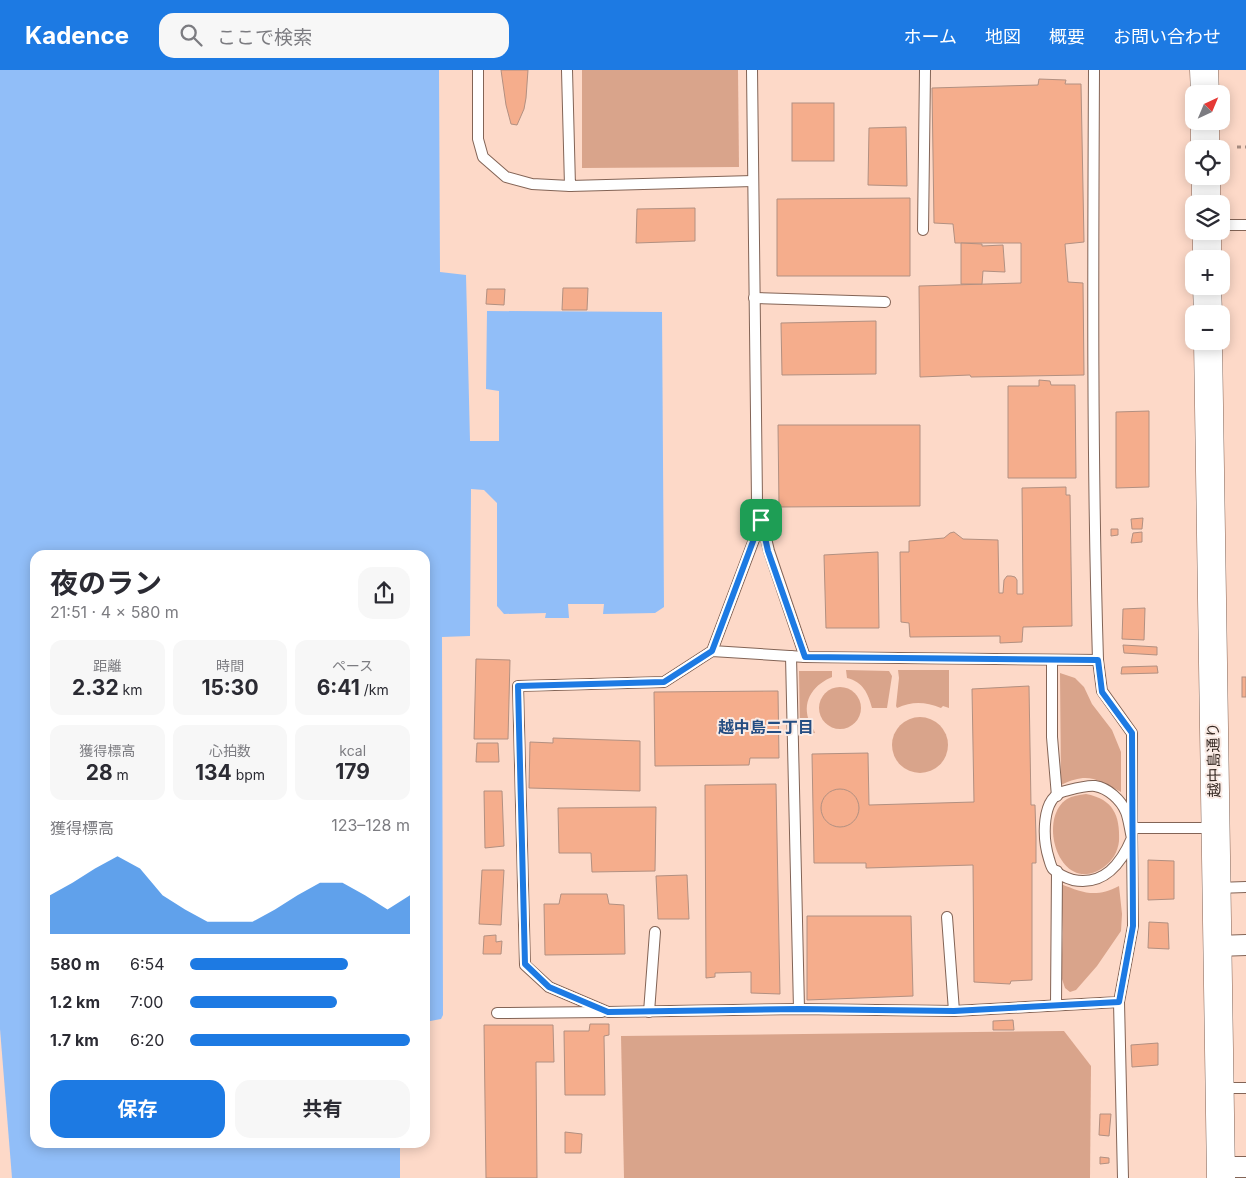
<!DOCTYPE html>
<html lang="ja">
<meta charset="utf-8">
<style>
body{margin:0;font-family:Inter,"Noto Sans JP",sans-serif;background:#f7f7f7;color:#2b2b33;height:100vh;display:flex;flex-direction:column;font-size:19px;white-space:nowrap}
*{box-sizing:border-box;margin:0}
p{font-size:16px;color:#7c7c81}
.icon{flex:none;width:28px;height:28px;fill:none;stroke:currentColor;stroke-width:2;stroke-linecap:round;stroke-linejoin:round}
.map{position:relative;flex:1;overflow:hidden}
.side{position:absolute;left:30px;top:480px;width:400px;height:598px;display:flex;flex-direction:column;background:#fff;border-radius:15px;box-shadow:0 2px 12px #0003}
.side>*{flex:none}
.needle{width:32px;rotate:44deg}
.tools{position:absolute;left:1185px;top:15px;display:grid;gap:10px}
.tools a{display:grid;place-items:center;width:45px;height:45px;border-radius:10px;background:#fff;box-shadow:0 2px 12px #0003;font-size:25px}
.pin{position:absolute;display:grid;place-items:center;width:42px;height:42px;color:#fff;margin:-21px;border-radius:10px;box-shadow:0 2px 8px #0006}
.round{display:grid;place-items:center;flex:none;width:52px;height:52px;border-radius:15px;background:#f7f7f7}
.headline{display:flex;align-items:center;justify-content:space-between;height:85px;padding:0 20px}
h1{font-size:28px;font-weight:700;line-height:38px}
.metrics{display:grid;grid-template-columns:repeat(3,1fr);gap:8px;height:85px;padding:5px 20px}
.metrics div{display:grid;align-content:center;border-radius:12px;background:#f7f7f7;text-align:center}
.metrics b{font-size:21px;font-weight:700}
.metrics small{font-size:14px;font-weight:400}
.metrics p{font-size:14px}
.chart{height:140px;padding:10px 20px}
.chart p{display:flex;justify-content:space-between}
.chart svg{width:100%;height:90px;margin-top:5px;fill:#1d7ae3;opacity:.7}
.cta{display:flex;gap:10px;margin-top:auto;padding:10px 20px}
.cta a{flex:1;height:58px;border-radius:15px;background:#1d7ae3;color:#fff;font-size:20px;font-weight:700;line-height:58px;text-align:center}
.cta a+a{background:#f7f7f7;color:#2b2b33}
ul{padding:0 20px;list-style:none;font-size:16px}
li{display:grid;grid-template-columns:80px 60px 1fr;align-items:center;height:38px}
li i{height:12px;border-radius:6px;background:#1d7ae3}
header{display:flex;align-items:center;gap:30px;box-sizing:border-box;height:70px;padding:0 25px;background:#1d7ae3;color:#fff}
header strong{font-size:24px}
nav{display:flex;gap:28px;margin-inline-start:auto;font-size:18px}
.search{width:350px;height:45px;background:#f7f7f7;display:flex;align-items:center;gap:12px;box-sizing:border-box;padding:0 18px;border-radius:15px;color:#7c7c81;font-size:19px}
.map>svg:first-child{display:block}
.green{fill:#d9a48b}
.water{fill:#91bef8}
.pier{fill:#fdd9c8}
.building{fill:#f5ad8c;stroke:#b29081}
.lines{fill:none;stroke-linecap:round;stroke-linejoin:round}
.lane-casing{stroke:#836456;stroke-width:12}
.street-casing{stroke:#836456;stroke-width:22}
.secondary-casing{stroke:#836456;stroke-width:29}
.path{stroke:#a58b7f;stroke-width:3;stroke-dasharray:4 4;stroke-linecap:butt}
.lane{stroke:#fff;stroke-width:10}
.street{stroke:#fff;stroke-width:20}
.secondary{stroke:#fff;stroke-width:28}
.route-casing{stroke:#fff;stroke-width:10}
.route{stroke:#1d7ae3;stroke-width:6}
.labels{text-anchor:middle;stroke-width:4;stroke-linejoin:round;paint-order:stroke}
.street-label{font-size:15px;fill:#342721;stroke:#faebe5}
.neighbourhood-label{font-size:16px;font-weight:bold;fill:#244d82;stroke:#faebe5}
</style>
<header>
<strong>Kadence</strong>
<div class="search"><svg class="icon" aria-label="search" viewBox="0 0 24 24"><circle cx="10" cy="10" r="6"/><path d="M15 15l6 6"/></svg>ここで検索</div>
<nav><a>ホーム</a><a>地図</a><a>概要</a><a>お問い合わせ</a></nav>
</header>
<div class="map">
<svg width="1246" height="1108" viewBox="0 0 1246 1108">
<rect width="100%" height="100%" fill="#fdd9c8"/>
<g class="green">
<polygon points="582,0 738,0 739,97 582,98"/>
<path d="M846,600L889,601L892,606L887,638H872C868,623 863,612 847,608Z"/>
<path d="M898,600H949V638L943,636L941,638C925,632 913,631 897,638L896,636L899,608Z"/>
<path d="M799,601H832V607L830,608C812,616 801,633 810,653C812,657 814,660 815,663L800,664Z"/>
<path d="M1060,603L1075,608L1084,617L1092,634L1112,660L1121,682V722C1096,709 1088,702 1061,715Z"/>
<circle cx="840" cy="638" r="21"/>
<circle cx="920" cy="675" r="28"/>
<path d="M1086,724C1113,729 1120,745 1119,771C1118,782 1112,791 1104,797C1060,828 1036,749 1067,729C1072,726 1079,725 1086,724Z"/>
<path d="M1061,814C1083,823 1096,828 1119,816L1122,844L1121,861L1097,896L1076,920L1070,922L1065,918L1061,906L1063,863Z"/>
<polygon points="1064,961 1091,996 1090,1108 624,1108 621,966"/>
</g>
<polygon class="water" points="0,0 439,0 440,202 466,205 470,371 499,371 499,321 486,319 487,241 662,242 664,537 655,543 603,544 604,534 568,534 569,548 545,548 546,543 504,544 497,536 497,433 484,420 471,419 470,566 442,567 443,945 441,949 425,952 425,485 35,485 35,1072 400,1073 400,1108 0,1108"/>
<polygon class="pier" points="0,959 12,1108 0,1108"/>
<g class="building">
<polygon points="501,0 528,0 526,28 524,39 517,55 511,54 506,35"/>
<polygon points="1039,9 1066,10 1065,14 1081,14 1084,172 1065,174 1068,212 1083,213 1084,305 971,307 970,305 920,307 919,216 1021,213 1021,173 955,173 953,154 934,153 932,18 1038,15"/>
<rect x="792" y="33" width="42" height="58"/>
<polygon points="906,57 907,116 868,115 869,58"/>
<polygon points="910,128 910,206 777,206 777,129"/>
<polygon points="695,138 695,171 636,173 637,139"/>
<polygon points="961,173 982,174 982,176 1003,175 1005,202 983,201 982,214 961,214"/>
<polygon points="563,218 588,218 587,240 562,240"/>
<polygon points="487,219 505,219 504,235 486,234"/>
<polygon points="876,251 876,304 782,305 781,253"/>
<polygon points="1039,310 1050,311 1051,315 1075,315 1076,408 1008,408 1008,316 1039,316"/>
<polygon points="1149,341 1149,417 1116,418 1116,342"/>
<polygon points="778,355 920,355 920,436 779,437"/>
<polygon points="1066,417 1066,425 1070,425 1072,556 1023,557 1022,572 1000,573 1000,566 910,567 909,553 901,552 900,482 909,482 909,471 944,468 950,463 954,462 963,469 998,470 999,523 1003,523 1004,510 1007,506 1011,506 1015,507 1017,510 1017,524 1023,524 1022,418"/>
<polygon points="1143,448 1142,459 1132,459 1131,449"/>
<polygon points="1111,459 1118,459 1118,465 1111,466"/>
<polygon points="1142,462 1142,472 1131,473 1133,463"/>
<polygon points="878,482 879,558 826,558 824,485"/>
<polygon points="1145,538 1144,570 1122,569 1123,539"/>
<polygon points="1123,575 1157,577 1157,585 1124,583"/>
<polygon points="476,589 510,590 508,669 474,669"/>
<polygon points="1157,596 1158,603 1121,604 1122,597"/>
<rect x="1242" y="607" width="4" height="20"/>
<polygon points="1029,616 1031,735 1035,735 1036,767 1036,793 1032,793 1032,910 1011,911 1010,914 974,912 973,795 866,798 866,793 814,793 812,684 868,683 869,735 974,732 972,619"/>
<polygon points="778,621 779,688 750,688 749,695 655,696 654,622"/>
<polygon points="553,668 640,671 640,721 529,718 530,672 553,673"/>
<polygon points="477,673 498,673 499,692 476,692"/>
<polygon points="776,714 780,924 751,923 751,902 715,903 715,907 706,908 705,715"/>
<circle cx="840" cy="738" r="19"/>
<polygon points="484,721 502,721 504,776 485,778"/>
<polygon points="656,737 655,801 592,802 591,783 559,783 558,738"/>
<polygon points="1148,790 1174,791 1174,829 1148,830"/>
<polygon points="482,800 504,800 501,855 479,854"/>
<polygon points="687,805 689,849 658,849 656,806"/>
<polygon points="561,824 607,824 609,834 624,835 625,884 545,885 544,834 559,834"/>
<polygon points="807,846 911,846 913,926 807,930"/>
<polygon points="1149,852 1168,853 1169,879 1148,878"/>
<polygon points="496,865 496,872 502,871 501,884 483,884 484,866"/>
<polygon points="1013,950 1014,960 993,960 993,951"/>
<polygon points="590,954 609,954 609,965 604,966 605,1025 565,1025 564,961 589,961"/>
<polygon points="484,955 553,955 554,992 536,992 537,1108 486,1108"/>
<polygon points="1158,973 1158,995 1132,997 1131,975"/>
<polygon points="1100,1044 1111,1044 1109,1066 1099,1065"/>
<polygon points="565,1062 582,1064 581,1083 565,1083"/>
<polygon points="1100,1087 1109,1088 1109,1093 1100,1094"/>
</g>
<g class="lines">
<defs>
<g id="lane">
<polyline points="478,0 478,69 483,87 506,107 532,114 570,116"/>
<polyline points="567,0 570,116 753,111"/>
<path d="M752,0L757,431L769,481L805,587L1098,590C1092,393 1093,197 1094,0"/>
<polyline points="1221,155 1246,155"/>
<polyline points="923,160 925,0"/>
<polyline points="754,228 885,232"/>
<polyline points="712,581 761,451"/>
<polyline points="791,586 799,939"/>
<path d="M805,587L712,581L664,612L518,616L525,895L549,917L608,942L799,939L954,941L1119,932L1133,856L1132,768C1121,794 1104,816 1073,810C1066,808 1058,804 1053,799C1051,797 1050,792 1049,789C1043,770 1040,727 1065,721C1073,719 1087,715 1095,716C1108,718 1121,730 1126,742C1129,750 1130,760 1132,768V663L1102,621L1098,590"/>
<polyline points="1052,590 1052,667 1057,726"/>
<polyline points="1132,758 1214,758"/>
<polyline points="1217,818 1246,817"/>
<polyline points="947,847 954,941"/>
<polyline points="1119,932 1123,1108"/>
<polyline points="1056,935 1057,801"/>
<polyline points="649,942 655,862"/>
<polyline points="497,943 602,942"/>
<polyline points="1220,1018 1246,1018"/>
</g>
<g id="street">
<polyline points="1218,876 1246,875"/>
<polyline points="1221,1097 1246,1097"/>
</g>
<g id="secondary">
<polyline points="1204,0 1205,24"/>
<polyline points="1205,51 1205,79"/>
<polyline points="1206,106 1206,134"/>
<polyline points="1207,161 1207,189"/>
<polyline points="1207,216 1208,244"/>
<polyline points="1208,271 1221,1108"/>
</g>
</defs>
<use href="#lane" class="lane-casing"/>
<use href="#street" class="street-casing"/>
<use href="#secondary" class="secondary-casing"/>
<polyline class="path" points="1237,77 1246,77"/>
<use href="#lane" class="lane"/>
<use href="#street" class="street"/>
<use href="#secondary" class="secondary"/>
</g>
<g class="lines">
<defs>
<polygon id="route" points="761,450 768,481 805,587 1098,590 1102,622 1132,663 1133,856 1119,932 954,941 799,939 608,942 549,917 525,894 518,616 664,612 712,581"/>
</defs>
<use href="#route" class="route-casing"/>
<use href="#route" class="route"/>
</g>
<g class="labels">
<g class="street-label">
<text transform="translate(1214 690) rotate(-91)" y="5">越中島通り</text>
</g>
<g class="neighbourhood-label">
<text x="766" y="663">越中島二丁目</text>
</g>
</g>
</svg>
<div class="tools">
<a><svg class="needle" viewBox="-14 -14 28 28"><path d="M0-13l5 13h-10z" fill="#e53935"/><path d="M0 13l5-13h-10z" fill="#7c7c81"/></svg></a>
<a><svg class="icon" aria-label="locate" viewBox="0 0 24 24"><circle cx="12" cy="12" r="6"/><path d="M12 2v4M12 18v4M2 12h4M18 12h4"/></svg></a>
<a><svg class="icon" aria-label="layers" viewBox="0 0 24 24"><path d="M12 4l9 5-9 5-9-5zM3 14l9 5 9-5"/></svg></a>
<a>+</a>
<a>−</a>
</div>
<div class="pin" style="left:761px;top:450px;background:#1e9e55"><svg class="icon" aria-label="arrive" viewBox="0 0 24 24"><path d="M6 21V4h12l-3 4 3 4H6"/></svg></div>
<section class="side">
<div class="headline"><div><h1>夜のラン</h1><p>21:51 · 4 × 580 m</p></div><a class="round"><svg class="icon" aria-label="share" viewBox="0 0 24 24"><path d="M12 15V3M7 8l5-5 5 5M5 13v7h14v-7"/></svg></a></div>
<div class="metrics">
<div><p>距離</p><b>2.32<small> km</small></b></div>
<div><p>時間</p><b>15:30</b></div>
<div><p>ペース</p><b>6:41<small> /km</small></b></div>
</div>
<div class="metrics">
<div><p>獲得標高</p><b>28<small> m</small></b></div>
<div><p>心拍数</p><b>134<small> bpm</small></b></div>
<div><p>kcal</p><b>179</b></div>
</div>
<div class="chart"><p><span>獲得標高</span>123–128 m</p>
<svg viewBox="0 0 160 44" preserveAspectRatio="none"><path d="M0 44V25L10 19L20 12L30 6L40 12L50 25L60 32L70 38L80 38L90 38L100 32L110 25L120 19L130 19L140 25L150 32L160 25V44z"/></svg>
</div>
<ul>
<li><b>580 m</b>6:54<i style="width:72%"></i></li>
<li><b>1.2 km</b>7:00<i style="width:67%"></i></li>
<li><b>1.7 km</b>6:20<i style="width:100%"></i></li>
</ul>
<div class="cta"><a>保存</a><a>共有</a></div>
</section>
</div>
